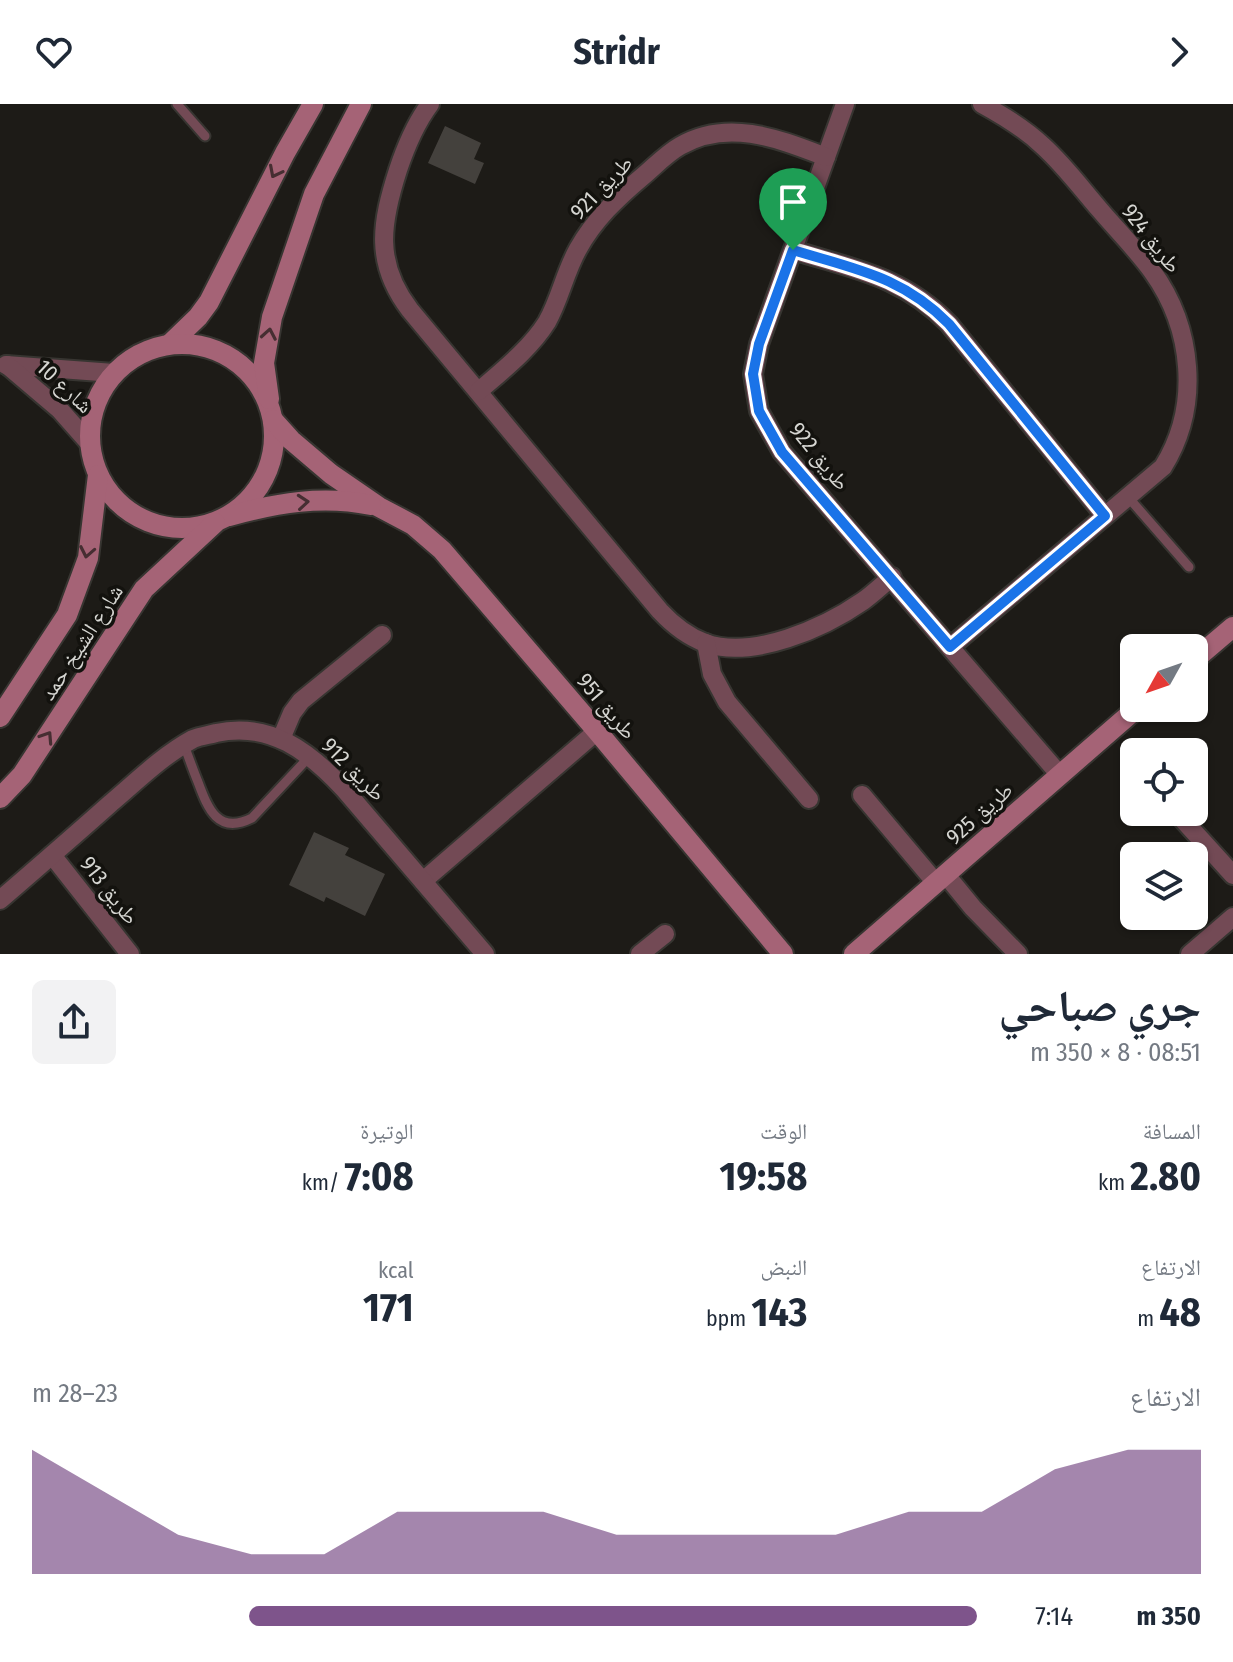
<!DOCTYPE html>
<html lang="ar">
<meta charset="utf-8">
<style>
body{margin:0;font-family:"Fira Sans Condensed","Noto Naskh Arabic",sans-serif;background:#f2f2f3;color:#1f2937;direction:rtl;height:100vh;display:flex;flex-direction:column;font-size:30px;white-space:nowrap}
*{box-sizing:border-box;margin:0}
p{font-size:26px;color:#747a83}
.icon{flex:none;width:44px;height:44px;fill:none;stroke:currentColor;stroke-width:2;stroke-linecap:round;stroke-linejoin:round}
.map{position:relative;height:850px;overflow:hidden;direction:ltr}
.details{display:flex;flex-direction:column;background:#fff;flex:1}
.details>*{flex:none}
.needle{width:52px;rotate:230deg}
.controls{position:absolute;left:1120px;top:530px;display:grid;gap:16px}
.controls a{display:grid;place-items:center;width:88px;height:88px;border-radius:12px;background:#fff;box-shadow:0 2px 6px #0004;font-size:40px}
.pin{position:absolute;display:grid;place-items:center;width:68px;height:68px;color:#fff;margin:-82px -34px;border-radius:50% 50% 50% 0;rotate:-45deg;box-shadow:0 0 8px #0007}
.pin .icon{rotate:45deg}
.round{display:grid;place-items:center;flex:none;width:84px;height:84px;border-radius:12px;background:#f2f2f3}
.overview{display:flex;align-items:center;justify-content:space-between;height:136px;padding:0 32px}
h1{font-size:44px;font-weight:700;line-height:60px}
.figures{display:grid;grid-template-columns:repeat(3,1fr);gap:12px;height:136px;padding:8px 32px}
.figures div{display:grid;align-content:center}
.figures b{font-size:40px;font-weight:700}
.figures small{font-size:22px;font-weight:400}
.figures p{font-size:22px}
.chart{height:224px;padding:16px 32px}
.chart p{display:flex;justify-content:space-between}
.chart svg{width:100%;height:144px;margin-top:8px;fill:#7e548b;opacity:.7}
ul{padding:0 32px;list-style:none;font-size:26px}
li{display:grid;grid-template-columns:128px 96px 1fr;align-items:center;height:60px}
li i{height:20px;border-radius:10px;background:#7e548b}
header{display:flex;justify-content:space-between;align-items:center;height:104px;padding:0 32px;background:#fff;font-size:36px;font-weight:700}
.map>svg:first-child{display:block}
.building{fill:#44413d}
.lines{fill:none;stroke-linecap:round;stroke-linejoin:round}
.lane-casing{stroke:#373531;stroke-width:13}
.street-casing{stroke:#373531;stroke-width:22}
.secondary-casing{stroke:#373531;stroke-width:24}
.lane{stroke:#734a55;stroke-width:9}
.street{stroke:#734a55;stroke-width:18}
.secondary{stroke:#a56376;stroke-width:20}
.oneway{stroke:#462e32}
.route-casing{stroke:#fff;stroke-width:16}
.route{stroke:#1a73e8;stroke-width:10}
.labels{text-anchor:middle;stroke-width:7;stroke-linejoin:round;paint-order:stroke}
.street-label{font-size:22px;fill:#d6d6d2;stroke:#13120e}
</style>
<header><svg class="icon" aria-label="forward" viewBox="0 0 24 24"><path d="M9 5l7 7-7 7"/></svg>Stridr<svg class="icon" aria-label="heart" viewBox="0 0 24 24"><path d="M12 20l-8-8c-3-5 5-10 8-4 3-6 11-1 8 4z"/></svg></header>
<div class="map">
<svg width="1233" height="850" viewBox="0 0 1233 850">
<rect width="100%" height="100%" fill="#1d1b17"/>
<g class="building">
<polygon points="445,22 481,39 474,55 484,59 475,80 428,59"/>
<polygon points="314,728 349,744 345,751 385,770 365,812 326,793 324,798 289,781"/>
</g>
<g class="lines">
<defs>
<g id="lane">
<polyline points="177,0 205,32"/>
<polyline points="1128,393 1189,463"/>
<path d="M184,641C189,654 193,666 198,678C208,705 218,731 252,714L310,652"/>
</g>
<g id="street">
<path d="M430,0C415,20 406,42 398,66C381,119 374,159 410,206L660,507C673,521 687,532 705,539C753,556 824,524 863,497C873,490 882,481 892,473"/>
<polyline points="845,0 759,240 753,270 759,307 782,348 1059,670"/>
<path d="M793,146C853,165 903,172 949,220L1105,412"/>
<polyline points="6,261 114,269"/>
<polyline points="7,261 60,306 90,340"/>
<path d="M479,287C503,266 530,245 547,218C560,195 565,168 578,145C594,116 617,94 642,73C654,63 666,50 680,42C728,14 779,35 826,53"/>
<polyline points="706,539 712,570 727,598 809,695"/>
<path d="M950,543L1163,363C1201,302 1193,224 1152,167C1136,145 1117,126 1100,106C1081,84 1064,61 1043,42C1025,25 1004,12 982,0"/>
<polyline points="281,635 292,609 301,597 382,531"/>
<polyline points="862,691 936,779"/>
<polyline points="1176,708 1233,771"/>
<polyline points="52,751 130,850"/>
<polyline points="946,771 973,804 1018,850"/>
<polyline points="423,777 597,627"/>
<path d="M0,796C37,764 74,732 111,699C137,677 162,652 193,635C200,632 209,631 216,629C270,617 310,648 344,685L485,850"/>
<polyline points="640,850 665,830"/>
<polyline points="1190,850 1233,813"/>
</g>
<g id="secondary">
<polyline points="170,240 198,213 209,198 285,49 313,0"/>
<circle cx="182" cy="332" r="92"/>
<polyline points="269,295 264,259 272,213 314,90 361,0"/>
<polyline points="273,316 291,336 331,370 379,403 413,421 442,446 597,627 783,850"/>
<path d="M229,412C277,399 322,391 371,401"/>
<polyline points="1194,556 1233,523"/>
<polyline points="0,613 67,511 88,454 98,371"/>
<polyline points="0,694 22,671 144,485 215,419"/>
<polyline points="854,850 1137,604"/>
</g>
</defs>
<use href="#lane" class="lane-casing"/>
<use href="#street" class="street-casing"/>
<use href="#secondary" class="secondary-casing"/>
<use href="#lane" class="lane"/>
<use href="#street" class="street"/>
<use href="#secondary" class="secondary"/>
</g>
<defs><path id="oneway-chevron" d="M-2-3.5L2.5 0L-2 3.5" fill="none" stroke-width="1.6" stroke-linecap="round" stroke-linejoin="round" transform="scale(2)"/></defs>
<g class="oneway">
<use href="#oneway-chevron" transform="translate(275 68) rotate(117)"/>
<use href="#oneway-chevron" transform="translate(269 230) rotate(-80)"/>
<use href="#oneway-chevron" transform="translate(303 398) rotate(-5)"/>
<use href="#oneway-chevron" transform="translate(87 448) rotate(101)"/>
<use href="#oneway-chevron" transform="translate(47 633) rotate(-57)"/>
</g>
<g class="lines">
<defs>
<path id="route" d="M793,146C854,165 902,172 949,220L1105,412L950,543L782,348L759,307L753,270L759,240Z"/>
</defs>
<use href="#route" class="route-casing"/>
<use href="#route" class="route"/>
</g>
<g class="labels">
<g class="street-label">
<text transform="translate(601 83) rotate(-46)" y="8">طريق 921</text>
<text transform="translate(1152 134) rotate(52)" y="8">طريق 924</text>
<text transform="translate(65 282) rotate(43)" y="8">شارع 10</text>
<text transform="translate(820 352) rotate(51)" y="8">طريق 922</text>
<text transform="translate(81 538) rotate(-57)" y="8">شارع الشيخ حمد</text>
<text transform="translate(607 602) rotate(50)" y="8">طريق 951</text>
<text transform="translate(354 665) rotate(45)" y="8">طريق 912</text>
<text transform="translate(979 709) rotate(-42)" y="8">طريق 925</text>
<text transform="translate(110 786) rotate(52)" y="8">طريق 913</text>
</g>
</g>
</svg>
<div class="controls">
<a><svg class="needle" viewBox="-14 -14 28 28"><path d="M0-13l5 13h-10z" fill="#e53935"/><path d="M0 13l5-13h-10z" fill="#747a83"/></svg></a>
<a><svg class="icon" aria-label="locate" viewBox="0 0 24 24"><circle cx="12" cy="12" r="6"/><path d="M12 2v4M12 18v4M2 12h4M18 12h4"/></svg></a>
<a><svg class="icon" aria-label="layers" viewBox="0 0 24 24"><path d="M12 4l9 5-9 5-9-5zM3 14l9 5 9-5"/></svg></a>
</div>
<div class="pin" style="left:793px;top:146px;background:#1e9e55"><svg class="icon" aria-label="arrive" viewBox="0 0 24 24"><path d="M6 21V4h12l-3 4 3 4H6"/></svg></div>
</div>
<section class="details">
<div class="overview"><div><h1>جري صباحي</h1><p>08:51 · 8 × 350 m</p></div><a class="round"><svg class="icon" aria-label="share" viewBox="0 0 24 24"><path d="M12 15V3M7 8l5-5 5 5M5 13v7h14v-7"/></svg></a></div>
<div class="figures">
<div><p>المسافة</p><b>2.80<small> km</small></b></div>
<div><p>الوقت</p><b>19:58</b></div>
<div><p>الوتيرة</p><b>7:08<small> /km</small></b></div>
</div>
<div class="figures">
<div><p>الارتفاع</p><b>48<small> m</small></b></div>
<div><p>النبض</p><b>143<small> bpm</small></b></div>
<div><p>kcal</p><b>171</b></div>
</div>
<div class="chart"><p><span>الارتفاع</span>23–28 m</p>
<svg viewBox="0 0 160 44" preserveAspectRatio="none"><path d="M0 44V6L10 19L20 32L30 38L40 38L50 25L60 25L70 25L80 32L90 32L100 32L110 32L120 25L130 25L140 12L150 6L160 6V44z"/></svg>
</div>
<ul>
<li><b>350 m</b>7:14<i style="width:77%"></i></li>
</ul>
</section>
